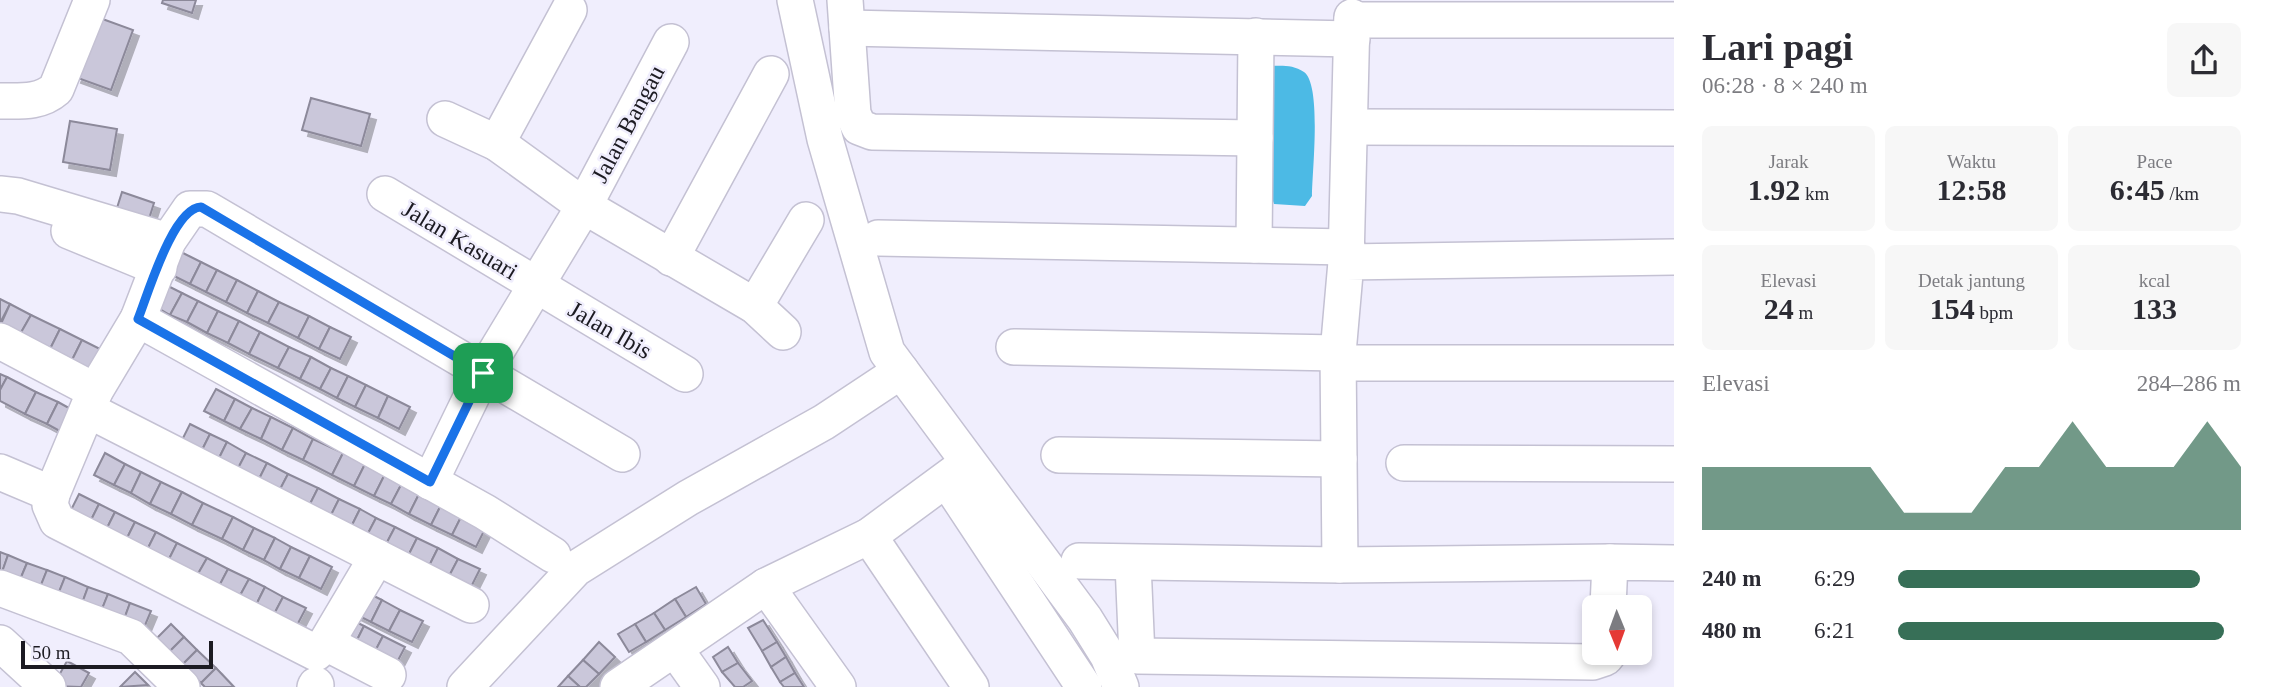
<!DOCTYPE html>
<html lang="id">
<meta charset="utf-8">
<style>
body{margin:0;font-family:Georgia,serif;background:#f7f7f7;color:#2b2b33;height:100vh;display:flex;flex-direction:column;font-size:26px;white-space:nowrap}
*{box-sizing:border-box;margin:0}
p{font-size:23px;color:#7c7c81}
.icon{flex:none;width:38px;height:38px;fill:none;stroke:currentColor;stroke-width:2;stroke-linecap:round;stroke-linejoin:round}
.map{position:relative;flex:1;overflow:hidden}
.drawer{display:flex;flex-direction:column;background:#fff;width:595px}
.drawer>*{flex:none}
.needle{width:46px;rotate:179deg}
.fabs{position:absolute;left:1582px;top:595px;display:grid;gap:14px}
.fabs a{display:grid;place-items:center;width:70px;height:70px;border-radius:10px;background:#fff;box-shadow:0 4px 10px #0003;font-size:35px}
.scale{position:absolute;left:21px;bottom:18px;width:192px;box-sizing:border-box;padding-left:7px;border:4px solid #1c1b22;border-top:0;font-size:19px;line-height:24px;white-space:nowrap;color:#1c1b22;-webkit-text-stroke:5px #f0eefd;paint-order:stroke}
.pin{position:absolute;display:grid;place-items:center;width:60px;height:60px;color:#fff;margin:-30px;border-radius:14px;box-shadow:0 4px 10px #0006}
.round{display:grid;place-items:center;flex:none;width:74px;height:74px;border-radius:10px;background:#f7f7f7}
.headline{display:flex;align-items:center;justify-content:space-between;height:119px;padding:0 28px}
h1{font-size:38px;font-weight:600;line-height:52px}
.figures{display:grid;grid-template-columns:repeat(3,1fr);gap:10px;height:119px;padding:7px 28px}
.figures div{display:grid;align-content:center;border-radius:10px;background:#f7f7f7;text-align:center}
.figures b{font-size:30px;font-weight:600}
.figures small{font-size:19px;font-weight:400}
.figures p{font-size:19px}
.chart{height:196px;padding:14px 28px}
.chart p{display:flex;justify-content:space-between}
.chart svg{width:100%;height:126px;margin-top:7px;fill:#376f57;opacity:.7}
ul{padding:0 28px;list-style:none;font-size:23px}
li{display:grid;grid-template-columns:112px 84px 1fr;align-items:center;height:52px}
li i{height:18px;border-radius:9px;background:#376f57}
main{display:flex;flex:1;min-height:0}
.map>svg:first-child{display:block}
.water{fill:#4cbae5}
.building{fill:#cac7da;stroke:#8c899a;stroke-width:2;filter:url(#shadow)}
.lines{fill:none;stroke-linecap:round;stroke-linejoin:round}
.minor-casing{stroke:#c4c1d3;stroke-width:38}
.minor{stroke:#fff;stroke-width:35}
.route-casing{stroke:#fff;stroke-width:14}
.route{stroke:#1a73e8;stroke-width:9}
.labels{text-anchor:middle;stroke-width:5;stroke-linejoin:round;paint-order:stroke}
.street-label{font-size:24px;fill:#1c1b22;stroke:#f0eefd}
</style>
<main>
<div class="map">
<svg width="1674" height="687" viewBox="0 0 1674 687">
<defs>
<filter id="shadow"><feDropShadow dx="6" dy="6" stdDeviation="0" flood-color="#0004"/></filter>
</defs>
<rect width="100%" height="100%" fill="#f0eefd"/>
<path class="water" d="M1267,66C1280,66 1292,64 1304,72C1322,85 1312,172 1312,196L1305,206L1274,204L1267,183Z"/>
<g class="building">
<polygon points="163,0 196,0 192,13 162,3"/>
<polygon points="97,17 133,30 111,90 75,77"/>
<polygon points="311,98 370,114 361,146 302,130"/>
<polygon points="70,121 117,129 110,170 63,162"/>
<polygon points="122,192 154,203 148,222 116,211"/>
<polygon points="181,252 201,262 190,284 170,274"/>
<polygon points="201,262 217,270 206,292 190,284"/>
<polygon points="217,270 237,280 226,302 206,292"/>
<polygon points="237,280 258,291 247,313 226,302"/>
<polygon points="162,283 182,293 170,315 151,304"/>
<polygon points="258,291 279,302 268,323 247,313"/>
<polygon points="182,293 198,301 187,322 170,315"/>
<polygon points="0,299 10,304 0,323"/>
<polygon points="198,301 218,311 207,333 187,322"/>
<polygon points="279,302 309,316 298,338 268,323"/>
<polygon points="10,304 31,315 19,336 0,326"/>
<polygon points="218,311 239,321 228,343 207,333"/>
<polygon points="31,315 60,329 49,351 19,336"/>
<polygon points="309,316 330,327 319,349 298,338"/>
<polygon points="239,321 260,332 249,354 228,343"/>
<polygon points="330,327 351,337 340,359 319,349"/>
<polygon points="60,329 82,340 71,362 49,351"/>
<polygon points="260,332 289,347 278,368 249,354"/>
<polygon points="82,340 102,350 91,372 71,362"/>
<polygon points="289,347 311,357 300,379 278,368"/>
<polygon points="311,357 331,368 320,389 300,379"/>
<polygon points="331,368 348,376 337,398 320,389"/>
<polygon points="0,374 7,377 0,390"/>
<polygon points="348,376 366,385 355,407 337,398"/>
<polygon points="7,377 36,392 25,414 0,401 0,390"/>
<polygon points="366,385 388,396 378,418 355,407"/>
<polygon points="216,389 235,399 224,421 204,411"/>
<polygon points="36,392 58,402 47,424 25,414"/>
<polygon points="388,396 410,407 399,429 378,418"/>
<polygon points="235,399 252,408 240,429 224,421"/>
<polygon points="58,402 78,413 67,435 47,424"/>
<polygon points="252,408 271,417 261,439 240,429"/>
<polygon points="271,417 293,428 282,450 261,439"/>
<polygon points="190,424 210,434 199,456 179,446"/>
<polygon points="293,428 313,439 303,460 282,450"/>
<polygon points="210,434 227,442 216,464 199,456"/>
<polygon points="313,439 343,453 332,475 303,460"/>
<polygon points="227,442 246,453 235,474 216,464"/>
<polygon points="105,453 125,464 114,485 94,475"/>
<polygon points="246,453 267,463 256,485 235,474"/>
<polygon points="343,453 365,464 354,486 332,475"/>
<polygon points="267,463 288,474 277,495 256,485"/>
<polygon points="125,464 141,472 131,493 114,485"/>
<polygon points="365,464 385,474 374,496 354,486"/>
<polygon points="141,472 161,482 150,504 131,493"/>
<polygon points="288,474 318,488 307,510 277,495"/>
<polygon points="385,474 402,483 391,504 374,496"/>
<polygon points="161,482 182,492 171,514 150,504"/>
<polygon points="402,483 420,492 409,514 391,504"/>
<polygon points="318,488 339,499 328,521 307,510"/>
<polygon points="182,492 203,503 192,525 171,514"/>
<polygon points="420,492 442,503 431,525 409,514"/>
<polygon points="79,494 99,504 88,526 68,516"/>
<polygon points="339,499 360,509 349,531 328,521"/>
<polygon points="203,503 233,517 222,539 192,525"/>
<polygon points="442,503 463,513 452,535 431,525"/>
<polygon points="99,504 115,512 104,534 88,526"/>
<polygon points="360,509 376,518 365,539 349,531"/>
<polygon points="115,512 135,522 124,544 104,534"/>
<polygon points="463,513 487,525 476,547 452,535"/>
<polygon points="233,517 254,528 243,550 222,539"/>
<polygon points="376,518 395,527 384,548 365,539"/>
<polygon points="135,522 156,532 145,554 124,544"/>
<polygon points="395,527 417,538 406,560 384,548"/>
<polygon points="254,528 275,538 264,560 243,550"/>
<polygon points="156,532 177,543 166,565 145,554"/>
<polygon points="275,538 291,547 280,569 264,560"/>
<polygon points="417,538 438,548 427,570 406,560"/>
<polygon points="177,543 207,558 195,579 166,565"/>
<polygon points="291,547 310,556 299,578 280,569"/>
<polygon points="438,548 458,559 447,580 427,570"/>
<polygon points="0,552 8,555 1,575 0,574"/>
<polygon points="8,555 27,563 19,582 1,575"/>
<polygon points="310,556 332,567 321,589 299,578"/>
<polygon points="207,558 228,569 217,590 195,579"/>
<polygon points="458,559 480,569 469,591 447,580"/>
<polygon points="27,563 47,570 39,590 19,582"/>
<polygon points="228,569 249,579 237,601 217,590"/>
<polygon points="47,570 65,577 57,597 39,590"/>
<polygon points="65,577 88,587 81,606 57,597"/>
<polygon points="249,579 265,587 254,609 237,601"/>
<polygon points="88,587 108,594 100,614 81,606"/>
<polygon points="265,587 283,597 272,618 254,609"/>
<polygon points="696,587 706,604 686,617 675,599"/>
<polygon points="366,592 382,600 371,622 355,614"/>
<polygon points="108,594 130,603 123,622 100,614"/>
<polygon points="283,597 306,608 295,629 272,618"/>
<polygon points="675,599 686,617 665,630 654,613"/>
<polygon points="382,600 400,610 389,631 371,622"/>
<polygon points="130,603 151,611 143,630 123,622"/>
<polygon points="400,610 423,621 412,642 389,631"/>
<polygon points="654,613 665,630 646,642 635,624"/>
<polygon points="348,618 364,626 353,648 337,640"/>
<polygon points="763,620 777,642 762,651 748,628"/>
<polygon points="171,624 184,637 169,652 156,639"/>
<polygon points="635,624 646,642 629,652 618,634"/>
<polygon points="364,626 383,636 372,657 353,648"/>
<polygon points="383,636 405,647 394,668 372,657"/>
<polygon points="184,637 197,650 182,665 169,652"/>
<polygon points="599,642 615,657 599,674 583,660"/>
<polygon points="777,642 786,657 771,667 762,651"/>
<polygon points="728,647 738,663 722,672 713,657"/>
<polygon points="197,650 216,668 201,683 182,665"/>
<polygon points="786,657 795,673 780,682 771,667"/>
<polygon points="583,660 599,674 586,687 580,687 568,676"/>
<polygon points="67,661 89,673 81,687 53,686"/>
<polygon points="738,663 752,681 743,687 735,687 722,672"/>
<polygon points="216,668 234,687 205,687 201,683"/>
<polygon points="135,672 148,685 120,687"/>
<polygon points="795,673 804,687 784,687 780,682"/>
<polygon points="568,676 580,687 558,687"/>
</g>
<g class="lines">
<defs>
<g id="minor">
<polyline points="795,0 825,139 887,352 1085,619 1108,656 1121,687"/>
<polyline points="845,0 853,114 859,127 872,132 1255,138"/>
<polyline points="1352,20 1674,20"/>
<polyline points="847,28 1352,39"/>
<path d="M0,101C21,101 40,103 56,89L92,0"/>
<polyline points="445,119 497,143 584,206 755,306 783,332"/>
<polyline points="1350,127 1674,128"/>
<polyline points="497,143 569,10"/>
<polyline points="0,194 18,196 168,241"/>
<polyline points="385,194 685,374"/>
<polyline points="69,231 159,268"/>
<polyline points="878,238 1347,247"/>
<polyline points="1254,245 1256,36"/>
<polyline points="671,258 771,74"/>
<polyline points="1346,262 1352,17"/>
<polyline points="755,306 806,220"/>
<polyline points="138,319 485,512 553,555"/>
<polyline points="0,341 95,391"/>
<polyline points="1014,347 1338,353"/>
<polyline points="1339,363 1674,363"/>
<polyline points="88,410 471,605"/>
<polyline points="1059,455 1339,459"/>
<polyline points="1404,463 1674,464"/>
<polyline points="0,472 52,494"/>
<polyline points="947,480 1084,687"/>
<polyline points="430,482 483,373 584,206 671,42"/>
<polyline points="869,536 971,687"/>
<polyline points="377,557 326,643 316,653 57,521 50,505 52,494 95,391 138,319 168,241 190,209 207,209 622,454"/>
<polyline points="1079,561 1340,565 1610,562"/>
<polyline points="1133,564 1137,656 1593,662 1605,658 1609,653"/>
<polyline points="1340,565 1338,353 1346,262 1674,257"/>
<polyline points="766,586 838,687"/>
<polyline points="0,588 131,637 182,687"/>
<polyline points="1608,607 1610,562 1674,563"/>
<polyline points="0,643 48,687"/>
<polyline points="326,643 388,675"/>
<polyline points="675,649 702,687"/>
<polyline points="315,687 316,685"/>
<polyline points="465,687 575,569 688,498 824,422 901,371"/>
<polyline points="618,687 766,586 869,536 968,463"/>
</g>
</defs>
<use href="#minor" class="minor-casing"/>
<use href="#minor" class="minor"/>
</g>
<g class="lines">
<defs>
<path id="route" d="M201,207L483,373L430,482L138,319C148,294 173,208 201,207Z"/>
</defs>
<use href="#route" class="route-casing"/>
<use href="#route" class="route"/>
</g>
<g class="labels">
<g class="street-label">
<text transform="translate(628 124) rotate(-62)" y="8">Jalan Bangau</text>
<text transform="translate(460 240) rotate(31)" y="8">Jalan Kasuari</text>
<text transform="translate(610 330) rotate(30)" y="8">Jalan Ibis</text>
</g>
</g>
</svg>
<div class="fabs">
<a><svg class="needle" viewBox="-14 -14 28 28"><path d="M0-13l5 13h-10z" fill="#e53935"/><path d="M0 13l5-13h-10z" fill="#7c7c81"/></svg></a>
</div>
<div class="scale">50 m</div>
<div class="pin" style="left:483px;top:373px;background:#1e9e55"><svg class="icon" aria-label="arrive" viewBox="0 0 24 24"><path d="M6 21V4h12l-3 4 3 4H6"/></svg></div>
</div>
<section class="drawer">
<div class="headline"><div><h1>Lari pagi</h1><p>06:28 · 8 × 240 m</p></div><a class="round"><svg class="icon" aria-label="share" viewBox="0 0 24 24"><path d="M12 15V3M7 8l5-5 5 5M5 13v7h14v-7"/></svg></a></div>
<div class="figures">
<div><p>Jarak</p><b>1.92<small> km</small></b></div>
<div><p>Waktu</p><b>12:58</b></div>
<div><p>Pace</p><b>6:45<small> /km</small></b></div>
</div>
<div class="figures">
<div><p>Elevasi</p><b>24<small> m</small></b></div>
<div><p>Detak jantung</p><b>154<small> bpm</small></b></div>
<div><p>kcal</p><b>133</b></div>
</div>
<div class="chart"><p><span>Elevasi</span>284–286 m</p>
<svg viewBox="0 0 160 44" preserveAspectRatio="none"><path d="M0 44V22L10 22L20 22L30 22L40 22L50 22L60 38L70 38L80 38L90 22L100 22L110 6L120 22L130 22L140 22L150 6L160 22V44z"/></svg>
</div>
<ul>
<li><b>240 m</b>6:29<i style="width:88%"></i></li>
<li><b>480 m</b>6:21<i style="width:95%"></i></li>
</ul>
</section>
</main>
